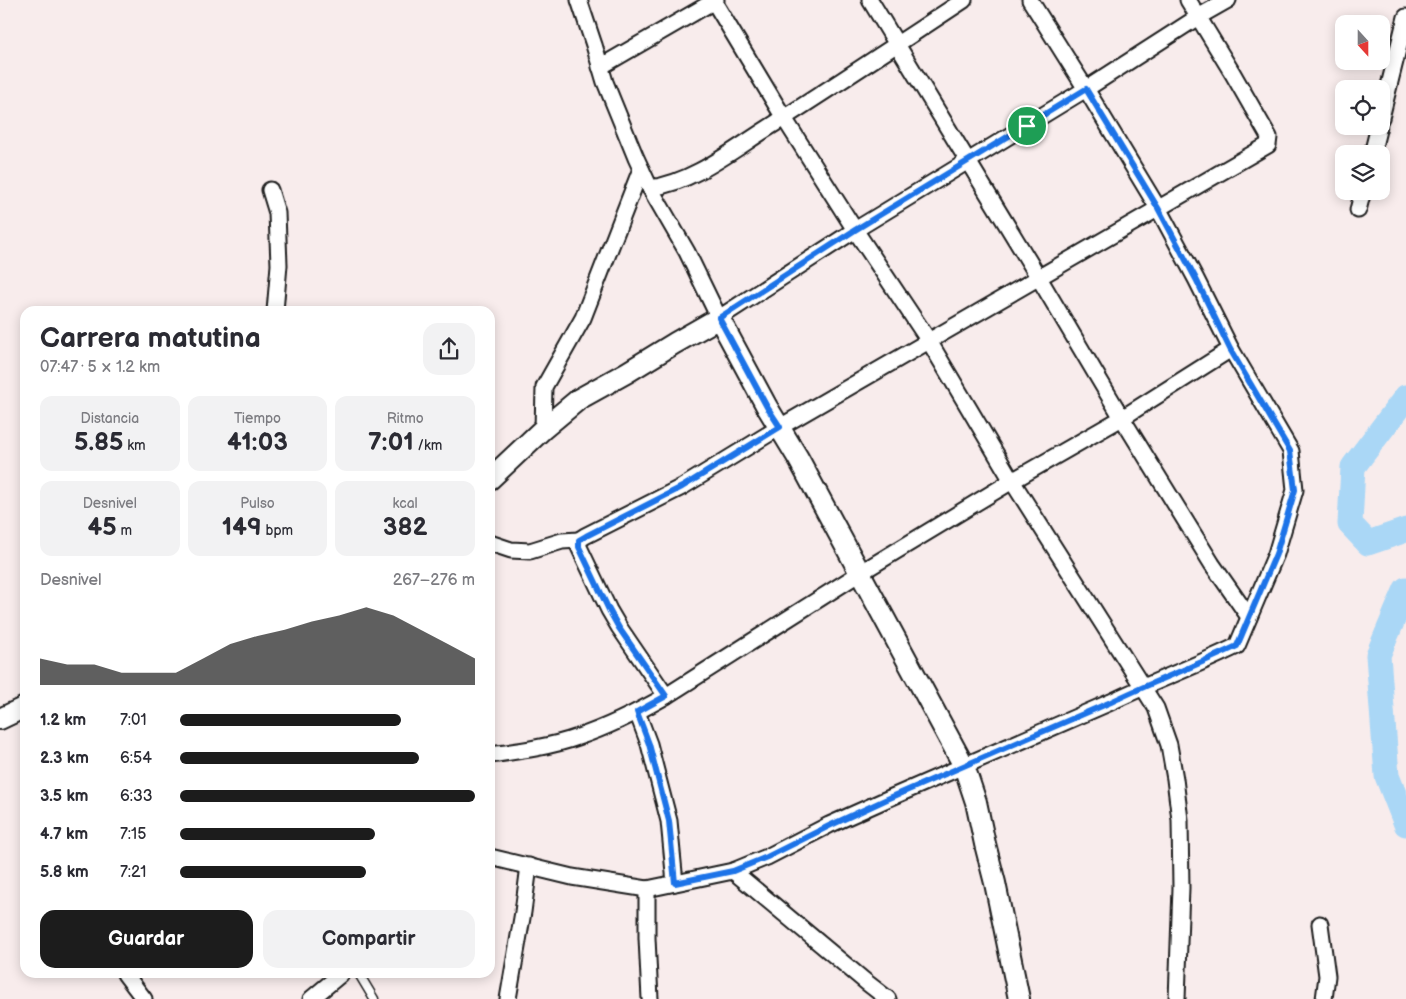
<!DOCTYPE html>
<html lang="es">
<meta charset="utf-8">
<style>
body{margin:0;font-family:"Balsamiq Sans",sans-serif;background:#f2f2f3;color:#2b2b33;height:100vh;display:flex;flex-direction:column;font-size:19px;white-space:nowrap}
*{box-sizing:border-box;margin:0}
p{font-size:16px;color:#7c7c81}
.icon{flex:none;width:28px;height:28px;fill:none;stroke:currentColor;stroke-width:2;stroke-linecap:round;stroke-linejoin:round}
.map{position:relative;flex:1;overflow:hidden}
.drawer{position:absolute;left:20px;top:306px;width:475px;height:672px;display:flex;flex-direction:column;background:#fff;border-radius:15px;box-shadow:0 2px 12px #0003}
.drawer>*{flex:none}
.needle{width:32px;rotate:159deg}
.controls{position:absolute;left:1335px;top:15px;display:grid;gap:10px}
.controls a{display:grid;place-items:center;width:55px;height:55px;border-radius:10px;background:#fff;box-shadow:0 2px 12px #0003;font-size:25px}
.pin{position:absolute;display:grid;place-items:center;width:42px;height:42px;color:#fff;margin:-21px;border:2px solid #fff;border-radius:50%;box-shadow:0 1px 5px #0007}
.round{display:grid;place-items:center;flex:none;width:52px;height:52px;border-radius:15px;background:#f2f2f3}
.summary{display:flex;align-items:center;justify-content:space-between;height:85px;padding:0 20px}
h1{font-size:28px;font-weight:700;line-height:38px}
.stats{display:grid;grid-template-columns:repeat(3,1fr);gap:8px;height:85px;padding:5px 20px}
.stats div{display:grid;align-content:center;border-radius:12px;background:#f2f2f3;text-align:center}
.stats b{font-size:25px;font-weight:700}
.stats small{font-size:14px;font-weight:400}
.stats p{font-size:14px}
.chart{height:140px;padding:10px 20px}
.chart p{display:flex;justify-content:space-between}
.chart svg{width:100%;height:90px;margin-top:5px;fill:#1c1c1c;opacity:.7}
.primary-button{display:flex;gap:10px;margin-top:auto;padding:10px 20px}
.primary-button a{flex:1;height:58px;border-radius:15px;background:#1c1c1c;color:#fff;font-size:20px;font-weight:700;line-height:58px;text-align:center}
.primary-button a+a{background:#f2f2f3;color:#2b2b33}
ul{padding:0 20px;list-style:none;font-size:16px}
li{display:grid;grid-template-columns:80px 60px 1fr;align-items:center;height:38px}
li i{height:12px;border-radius:6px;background:#1c1c1c}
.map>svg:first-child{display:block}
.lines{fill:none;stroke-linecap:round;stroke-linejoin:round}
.river{stroke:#aad7f6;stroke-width:25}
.lane-casing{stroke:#1c1c1c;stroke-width:11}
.street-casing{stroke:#1c1c1c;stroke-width:19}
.secondary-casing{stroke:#1c1c1c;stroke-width:24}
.lane{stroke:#fff;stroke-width:8}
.street{stroke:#fff;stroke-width:15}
.secondary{stroke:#fff;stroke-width:20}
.route-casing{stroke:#fff;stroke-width:10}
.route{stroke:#1a73e8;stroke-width:6}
</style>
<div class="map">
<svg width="1406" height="999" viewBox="0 0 1406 999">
<rect width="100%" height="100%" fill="#f8ecec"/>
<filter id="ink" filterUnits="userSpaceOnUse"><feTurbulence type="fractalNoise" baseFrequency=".02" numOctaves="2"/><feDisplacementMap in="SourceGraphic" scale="10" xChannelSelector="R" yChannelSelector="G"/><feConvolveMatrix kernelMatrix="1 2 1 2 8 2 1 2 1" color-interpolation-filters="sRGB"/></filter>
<g filter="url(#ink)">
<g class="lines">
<g class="river">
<polyline points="1406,397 1353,467 1350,524 1368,543 1406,530"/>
<polyline points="1406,589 1378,655 1387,776 1406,824"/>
</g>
<defs>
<polyline id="lane" points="359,974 374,999"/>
<g id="street">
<polyline points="579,0 594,45 605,82 636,158 650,188 687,252 719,318 855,230 1086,89 1198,17 1228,0"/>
<polyline points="713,0 784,118 855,230 929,341 1012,481 1156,708 1169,745 1175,779 1180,820 1181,888 1177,999"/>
<polyline points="870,0 1039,278 1122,418 1212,564 1249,617"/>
<polyline points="600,67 716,0"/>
<polyline points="1381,118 1406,17"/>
<polyline points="1372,154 1379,126"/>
<path d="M650,188C692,183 733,150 768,128C834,86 899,43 964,0"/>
<polyline points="270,190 277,213 279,265 275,311"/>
<polyline points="1358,210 1363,191"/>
<polyline points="543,429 544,387 583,318 641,169"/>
<polyline points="490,543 511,550 530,551 562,541 579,540"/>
<polyline points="666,696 619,627 609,610 579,547 579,540 585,536 682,487 780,427 1268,145 1269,137 1233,74 1188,0"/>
<polyline points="637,712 649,744 669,821 675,883"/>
<path d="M490,755C519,751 550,747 578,737C608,727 638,712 666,696L860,573L1012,481L1122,418L1231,349"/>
<path d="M490,857L572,877L647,889L733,871L767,857L829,825L885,800L1111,702C1152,682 1196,666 1237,646L1276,554L1295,490L1291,451L1231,349L1196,279L1158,208L1086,89L1030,0"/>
<polyline points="733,871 866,982 888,999"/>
<polyline points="647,889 647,938 650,999"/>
<polyline points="1320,924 1327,976 1324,999"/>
<polyline points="125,974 144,999"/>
<polyline points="311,999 341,974"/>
<polyline points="508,999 523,912 529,866"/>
</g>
<g id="secondary">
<polyline points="490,479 543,429 579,399 626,373 675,343 719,318 767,407 798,458 964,766 976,802 985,844 995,883 1019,999"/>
<polyline points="0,719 25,707"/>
</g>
</defs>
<use href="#lane" class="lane-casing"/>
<use href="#street" class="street-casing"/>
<use href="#secondary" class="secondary-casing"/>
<use href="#lane" class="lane"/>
<use href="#street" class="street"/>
<use href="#secondary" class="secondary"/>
</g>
</g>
<g class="lines" filter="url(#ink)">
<defs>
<path id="route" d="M1086,89L1158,208L1196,279L1230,349L1290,451L1295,490L1276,554L1237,646C1196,666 1152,682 1111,702L885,800L829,826L767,857L733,871L675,883L669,821L649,744L637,712L666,696L619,628L609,610L579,547V540L586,536L682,487L780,427L767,407L719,318L855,230Z"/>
</defs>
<use href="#route" class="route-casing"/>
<use href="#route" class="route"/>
</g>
</svg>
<div class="controls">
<a><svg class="needle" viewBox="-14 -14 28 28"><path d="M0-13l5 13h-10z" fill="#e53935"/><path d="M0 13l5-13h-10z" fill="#7c7c81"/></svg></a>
<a><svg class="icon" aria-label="locate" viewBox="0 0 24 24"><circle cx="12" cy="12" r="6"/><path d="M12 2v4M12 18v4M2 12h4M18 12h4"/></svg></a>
<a><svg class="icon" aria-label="layers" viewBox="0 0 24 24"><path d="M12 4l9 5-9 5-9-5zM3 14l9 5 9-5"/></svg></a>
</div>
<div class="pin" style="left:1027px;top:126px;background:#1e9e55"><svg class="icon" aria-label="arrive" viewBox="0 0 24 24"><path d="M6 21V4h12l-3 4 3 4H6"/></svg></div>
<section class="drawer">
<div class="summary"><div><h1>Carrera matutina</h1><p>07:47 · 5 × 1.2 km</p></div><a class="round"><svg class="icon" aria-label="share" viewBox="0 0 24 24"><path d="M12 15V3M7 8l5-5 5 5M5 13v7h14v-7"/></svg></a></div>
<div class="stats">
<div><p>Distancia</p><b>5.85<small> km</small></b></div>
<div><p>Tiempo</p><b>41:03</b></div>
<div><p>Ritmo</p><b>7:01<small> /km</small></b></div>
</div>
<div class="stats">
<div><p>Desnivel</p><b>45<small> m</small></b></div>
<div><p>Pulso</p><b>149<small> bpm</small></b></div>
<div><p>kcal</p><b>382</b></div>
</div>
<div class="chart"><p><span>Desnivel</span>267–276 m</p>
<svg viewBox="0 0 160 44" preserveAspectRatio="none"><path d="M0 44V31L10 34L20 34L30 38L40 38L50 38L60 31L70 24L80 20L90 17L100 13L110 10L120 6L130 10L140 17L150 24L160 31V44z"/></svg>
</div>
<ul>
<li><b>1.2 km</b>7:01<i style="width:75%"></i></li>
<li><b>2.3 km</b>6:54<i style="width:81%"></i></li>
<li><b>3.5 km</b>6:33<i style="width:100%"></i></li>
<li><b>4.7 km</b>7:15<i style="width:66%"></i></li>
<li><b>5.8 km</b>7:21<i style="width:63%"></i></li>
</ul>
<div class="primary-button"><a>Guardar</a><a>Compartir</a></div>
</section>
</div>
